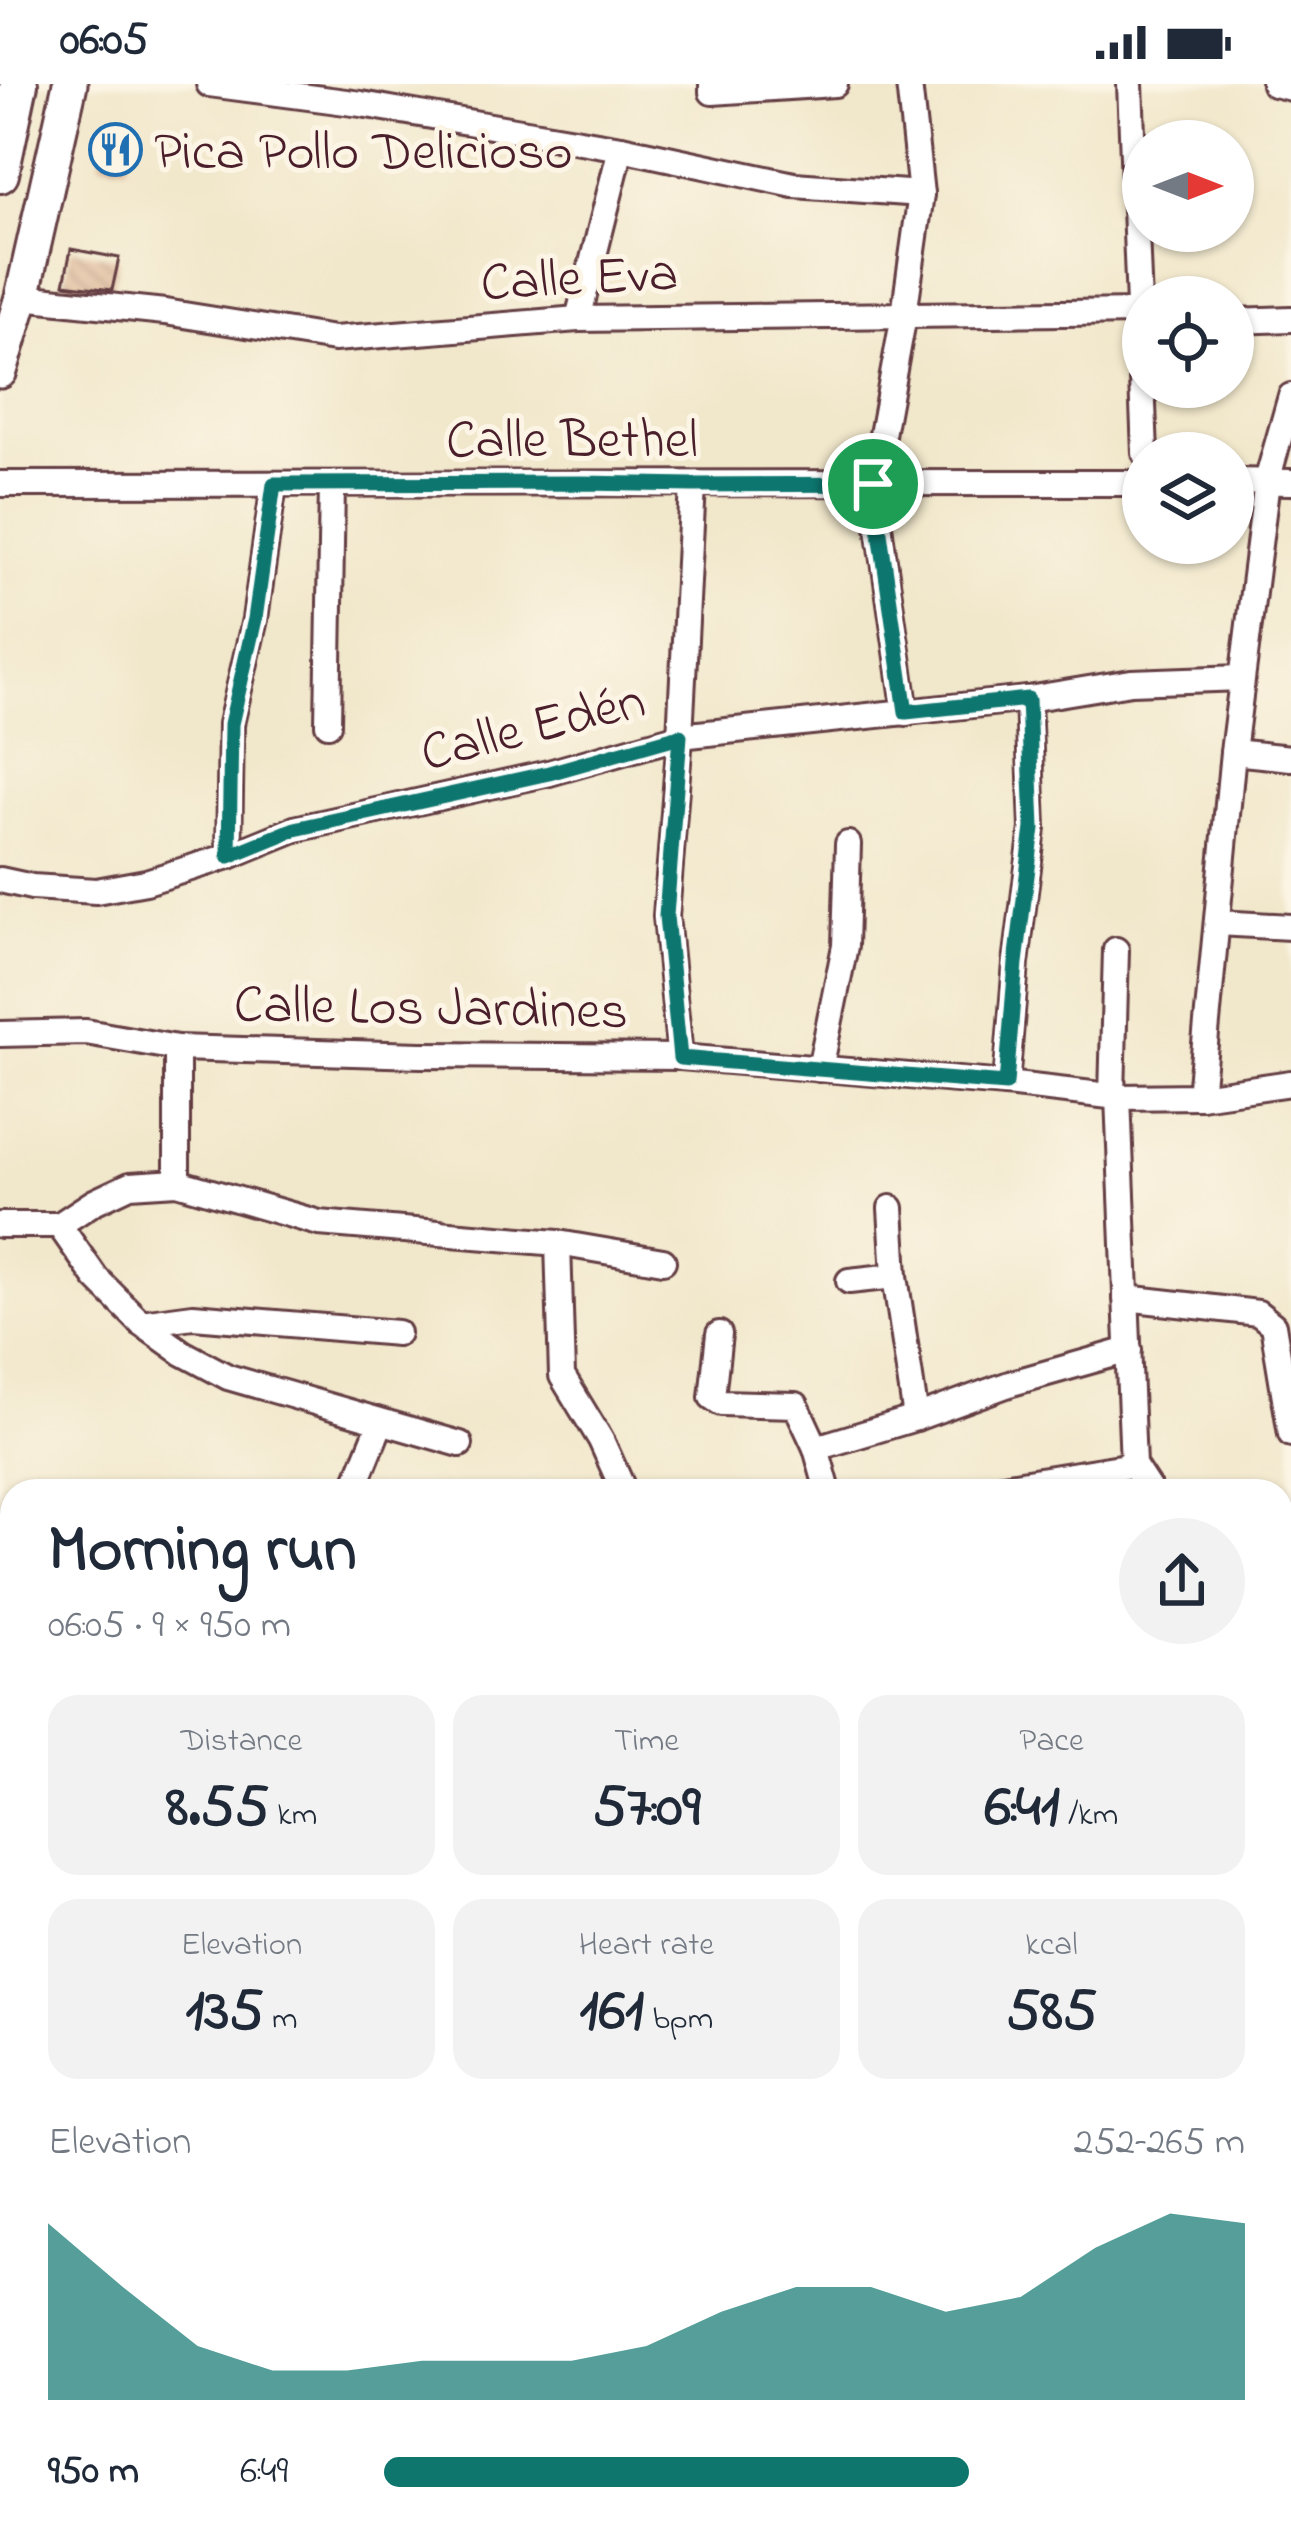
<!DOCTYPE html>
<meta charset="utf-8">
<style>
body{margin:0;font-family:"Indie Flower",sans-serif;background:#f2f2f3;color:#1f2937;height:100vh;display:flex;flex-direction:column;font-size:45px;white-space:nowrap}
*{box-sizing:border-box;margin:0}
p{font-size:39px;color:#747a83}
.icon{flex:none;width:66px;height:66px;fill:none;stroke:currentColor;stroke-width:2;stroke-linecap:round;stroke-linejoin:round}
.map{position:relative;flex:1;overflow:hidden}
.side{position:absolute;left:0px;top:1395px;width:1293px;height:1065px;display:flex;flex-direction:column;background:#fff;border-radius:36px 36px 0 0;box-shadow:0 3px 9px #0004}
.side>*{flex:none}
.needle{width:78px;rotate:90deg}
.buttons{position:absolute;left:1122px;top:36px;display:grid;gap:24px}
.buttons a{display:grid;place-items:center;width:132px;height:132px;border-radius:50%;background:#fff;box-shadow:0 3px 9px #0004;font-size:60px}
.pin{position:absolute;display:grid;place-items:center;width:102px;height:102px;color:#fff;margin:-51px;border:6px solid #fff;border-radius:50%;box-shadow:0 3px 12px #0007}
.round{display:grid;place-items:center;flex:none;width:126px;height:126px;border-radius:63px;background:#f2f2f3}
.summary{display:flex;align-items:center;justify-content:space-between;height:204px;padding:0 48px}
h1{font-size:66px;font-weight:800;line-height:90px}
.stats{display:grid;grid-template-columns:repeat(3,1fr);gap:18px;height:204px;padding:12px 48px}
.stats div{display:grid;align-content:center;border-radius:30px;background:#f2f2f3;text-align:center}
.stats b{font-size:60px;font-weight:800}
.stats small{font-size:33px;font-weight:400}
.stats p{font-size:33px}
.chart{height:336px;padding:24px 48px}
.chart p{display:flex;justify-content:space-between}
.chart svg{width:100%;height:216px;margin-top:12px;fill:#0f766e;opacity:.7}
ul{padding:0 48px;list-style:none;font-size:39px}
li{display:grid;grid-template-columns:192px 144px 1fr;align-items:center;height:90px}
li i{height:30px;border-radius:15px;background:#0f766e}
.status{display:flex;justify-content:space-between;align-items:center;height:84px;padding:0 60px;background:#fff;direction:ltr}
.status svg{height:33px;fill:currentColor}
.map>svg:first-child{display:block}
.building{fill:url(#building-back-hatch)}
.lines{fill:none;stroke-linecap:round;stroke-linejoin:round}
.minor-casing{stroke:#633d43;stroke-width:30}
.major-casing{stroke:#633d43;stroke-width:39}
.highway-casing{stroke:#633d43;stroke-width:42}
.minor{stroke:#fff;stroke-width:24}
.major{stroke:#fff;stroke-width:33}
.highway{stroke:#fff;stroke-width:36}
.route-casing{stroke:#fff;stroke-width:24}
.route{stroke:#0f766e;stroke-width:15}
.labels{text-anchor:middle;stroke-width:10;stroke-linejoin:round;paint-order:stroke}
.poi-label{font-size:54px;fill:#4a1f2b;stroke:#fcf5e5;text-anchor:start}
.street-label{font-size:54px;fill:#4a1f2b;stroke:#fcf5e5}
</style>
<div class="status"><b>06:05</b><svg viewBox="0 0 49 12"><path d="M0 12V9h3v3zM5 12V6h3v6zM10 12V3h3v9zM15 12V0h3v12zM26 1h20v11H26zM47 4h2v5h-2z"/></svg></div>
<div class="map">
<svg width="1291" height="2459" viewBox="0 0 1291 2459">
<defs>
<pattern id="building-back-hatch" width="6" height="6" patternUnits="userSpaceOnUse" patternTransform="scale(3)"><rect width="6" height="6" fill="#dbb290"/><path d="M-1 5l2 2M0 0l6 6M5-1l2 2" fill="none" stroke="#b49076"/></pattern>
</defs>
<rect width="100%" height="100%" fill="#fcf5e5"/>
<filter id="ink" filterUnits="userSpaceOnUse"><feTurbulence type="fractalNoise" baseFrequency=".00833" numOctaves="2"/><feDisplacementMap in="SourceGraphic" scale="24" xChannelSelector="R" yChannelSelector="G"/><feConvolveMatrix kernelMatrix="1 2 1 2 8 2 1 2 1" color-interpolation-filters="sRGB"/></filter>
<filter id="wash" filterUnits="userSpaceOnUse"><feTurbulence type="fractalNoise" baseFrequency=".004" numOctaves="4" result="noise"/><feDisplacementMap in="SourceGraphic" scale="48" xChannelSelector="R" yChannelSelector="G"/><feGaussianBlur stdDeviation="2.7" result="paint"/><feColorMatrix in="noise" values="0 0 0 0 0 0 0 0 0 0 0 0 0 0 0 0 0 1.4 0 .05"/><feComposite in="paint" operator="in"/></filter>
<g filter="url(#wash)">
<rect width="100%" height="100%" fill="#f1e7cb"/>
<g id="blocks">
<g class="building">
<polygon points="104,47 131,51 127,82 100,79"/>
<polygon points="71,165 119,174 112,206 64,200"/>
</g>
</g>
</g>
<g filter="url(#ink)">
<use href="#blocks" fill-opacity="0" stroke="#633d43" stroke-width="3"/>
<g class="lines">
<defs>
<g id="minor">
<polyline points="209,0 361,20 621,64 794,101 921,110"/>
<polyline points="712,0 712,8 835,0"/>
<polyline points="1130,0 1145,369"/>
<polyline points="1274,0 1291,4"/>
<polyline points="22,213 165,228 334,255 578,235 1143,228"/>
<polyline points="578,235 621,64"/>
<polyline points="1233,237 1291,235"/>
<polyline points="1233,397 1291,398"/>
<path d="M0,400C381,400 762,400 1143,399"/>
<polyline points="906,629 873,400 904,231 921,110 909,0"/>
<polyline points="328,640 332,401"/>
<polyline points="1233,668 1291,674"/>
<polyline points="229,772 231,640 255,535 274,400"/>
<polyline points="0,796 32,803 96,807 146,798 229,772 295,745 549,689 680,652 1028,615 1131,598 1242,594"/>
<polyline points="1218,839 1291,843"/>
<polyline points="0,950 86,948 177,964 421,971 680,973 1006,1000 1118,1013 1200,1012 1291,999"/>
<polyline points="177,964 177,1098"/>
<polyline points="680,973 666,832 680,652 693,401"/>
<polyline points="820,985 845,862 848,760"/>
<polyline points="1006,1000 1016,879 1033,744 1028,615"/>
<polyline points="1112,1012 1116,866"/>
<polyline points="1200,1012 1233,668 1267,397 1291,312"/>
<polyline points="1118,1013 1133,1381 1150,1407"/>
<polyline points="891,1124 895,1192 916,1334"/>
<polyline points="0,1141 59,1141 94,1118 130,1101 177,1098 319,1139 558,1159 663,1177"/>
<polyline points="59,1141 96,1194 141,1239 183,1269 228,1293 460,1360"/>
<polyline points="558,1159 562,1292 601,1356 624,1407"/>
<polyline points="849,1197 895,1192"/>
<polyline points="1126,1214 1258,1229 1273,1241 1291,1350"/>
<polyline points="141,1239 193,1232 397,1249"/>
<polyline points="719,1250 712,1313 721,1319 796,1321 816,1364 828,1407"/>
<polyline points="816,1364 916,1334 1012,1299 1129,1266"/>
<polyline points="353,1407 381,1338"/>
<polyline points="972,1407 1133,1381"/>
<polyline points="0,1459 12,1459"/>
<polyline points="0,1589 12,1595"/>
<polyline points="1281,1639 1291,1639"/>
<polyline points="0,1695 7,1688 12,1673"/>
<polyline points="0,1857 12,1857"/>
<polyline points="1281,1859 1291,1859"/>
<polyline points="0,2008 12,2008"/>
<polyline points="1281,2010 1291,2009"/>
<polyline points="1281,2159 1291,2159"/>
<polyline points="0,2160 12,2160"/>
<polyline points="1281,2295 1291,2295"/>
<polyline points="0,2315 12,2315"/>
<polyline points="0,2444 12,2444"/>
<polyline points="99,2448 131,2459"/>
<polyline points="435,2459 436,2448"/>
<polyline points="1272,2459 1272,2448"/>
</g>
<polyline id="major" points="0,287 22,213 70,0"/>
<polyline id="highway" points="0,90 19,0"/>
</defs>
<use href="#minor" class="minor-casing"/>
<use href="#major" class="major-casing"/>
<use href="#highway" class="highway-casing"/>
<use href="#minor" class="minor"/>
<use href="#major" class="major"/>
<use href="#highway" class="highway"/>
</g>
</g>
<g class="lines" filter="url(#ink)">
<defs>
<polygon id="route" points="583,399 693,401 873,400 906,628 1028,615 1033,744 1016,879 1006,1000 680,974 666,832 680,652 549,689 295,745 229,772 231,640 255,535 274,400"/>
</defs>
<use href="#route" class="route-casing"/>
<use href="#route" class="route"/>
</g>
<defs>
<symbol id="restaurant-ring" viewBox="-11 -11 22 22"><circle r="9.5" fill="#fcf5e5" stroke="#1f6fb2" stroke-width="1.5"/><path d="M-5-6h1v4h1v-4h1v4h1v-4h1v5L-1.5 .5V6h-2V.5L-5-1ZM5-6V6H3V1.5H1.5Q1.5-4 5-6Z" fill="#1f6fb2"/></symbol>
</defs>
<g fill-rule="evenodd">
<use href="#restaurant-ring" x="86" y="36" width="59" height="59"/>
</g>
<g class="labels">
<g class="poi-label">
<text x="154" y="84">Pica Pollo Delicioso</text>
</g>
<g class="street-label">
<text transform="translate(579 191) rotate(-3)" y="19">Calle Eva</text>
<text x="572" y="372">Calle Bethel</text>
<text transform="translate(532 640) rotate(-14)" y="19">Calle Edén</text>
<text transform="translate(431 921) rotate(1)" y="19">Calle Los Jardines</text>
</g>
</g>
</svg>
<div class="buttons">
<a><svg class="needle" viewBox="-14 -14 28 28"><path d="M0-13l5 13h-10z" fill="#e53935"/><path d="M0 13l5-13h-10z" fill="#747a83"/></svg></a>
<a><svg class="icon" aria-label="locate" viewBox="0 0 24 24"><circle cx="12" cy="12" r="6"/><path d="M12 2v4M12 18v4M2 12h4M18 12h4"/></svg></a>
<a><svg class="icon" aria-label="layers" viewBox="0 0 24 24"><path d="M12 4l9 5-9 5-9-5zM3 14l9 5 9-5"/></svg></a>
</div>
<div class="pin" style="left:873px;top:400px;background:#1e9e55"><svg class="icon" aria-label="arrive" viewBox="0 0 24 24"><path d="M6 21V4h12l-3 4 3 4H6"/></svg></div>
<section class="side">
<div class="summary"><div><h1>Morning run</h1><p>06:05 · 9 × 950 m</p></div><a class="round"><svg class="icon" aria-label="share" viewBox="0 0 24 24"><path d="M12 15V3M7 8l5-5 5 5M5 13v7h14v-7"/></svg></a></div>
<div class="stats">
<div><p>Distance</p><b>8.55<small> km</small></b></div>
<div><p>Time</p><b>57:09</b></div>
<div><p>Pace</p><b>6:41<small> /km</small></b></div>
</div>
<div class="stats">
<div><p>Elevation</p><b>135<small> m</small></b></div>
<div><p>Heart rate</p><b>161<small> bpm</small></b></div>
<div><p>kcal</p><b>585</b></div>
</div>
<div class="chart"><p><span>Elevation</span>252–265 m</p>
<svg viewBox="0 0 160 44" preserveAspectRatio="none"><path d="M0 44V8L10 21L20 33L30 38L40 38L50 36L60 36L70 36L80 33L90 26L100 21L110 21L120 26L130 23L140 13L150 6L160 8V44z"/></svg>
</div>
<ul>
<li><b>950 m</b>6:49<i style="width:68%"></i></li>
</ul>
</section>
</div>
